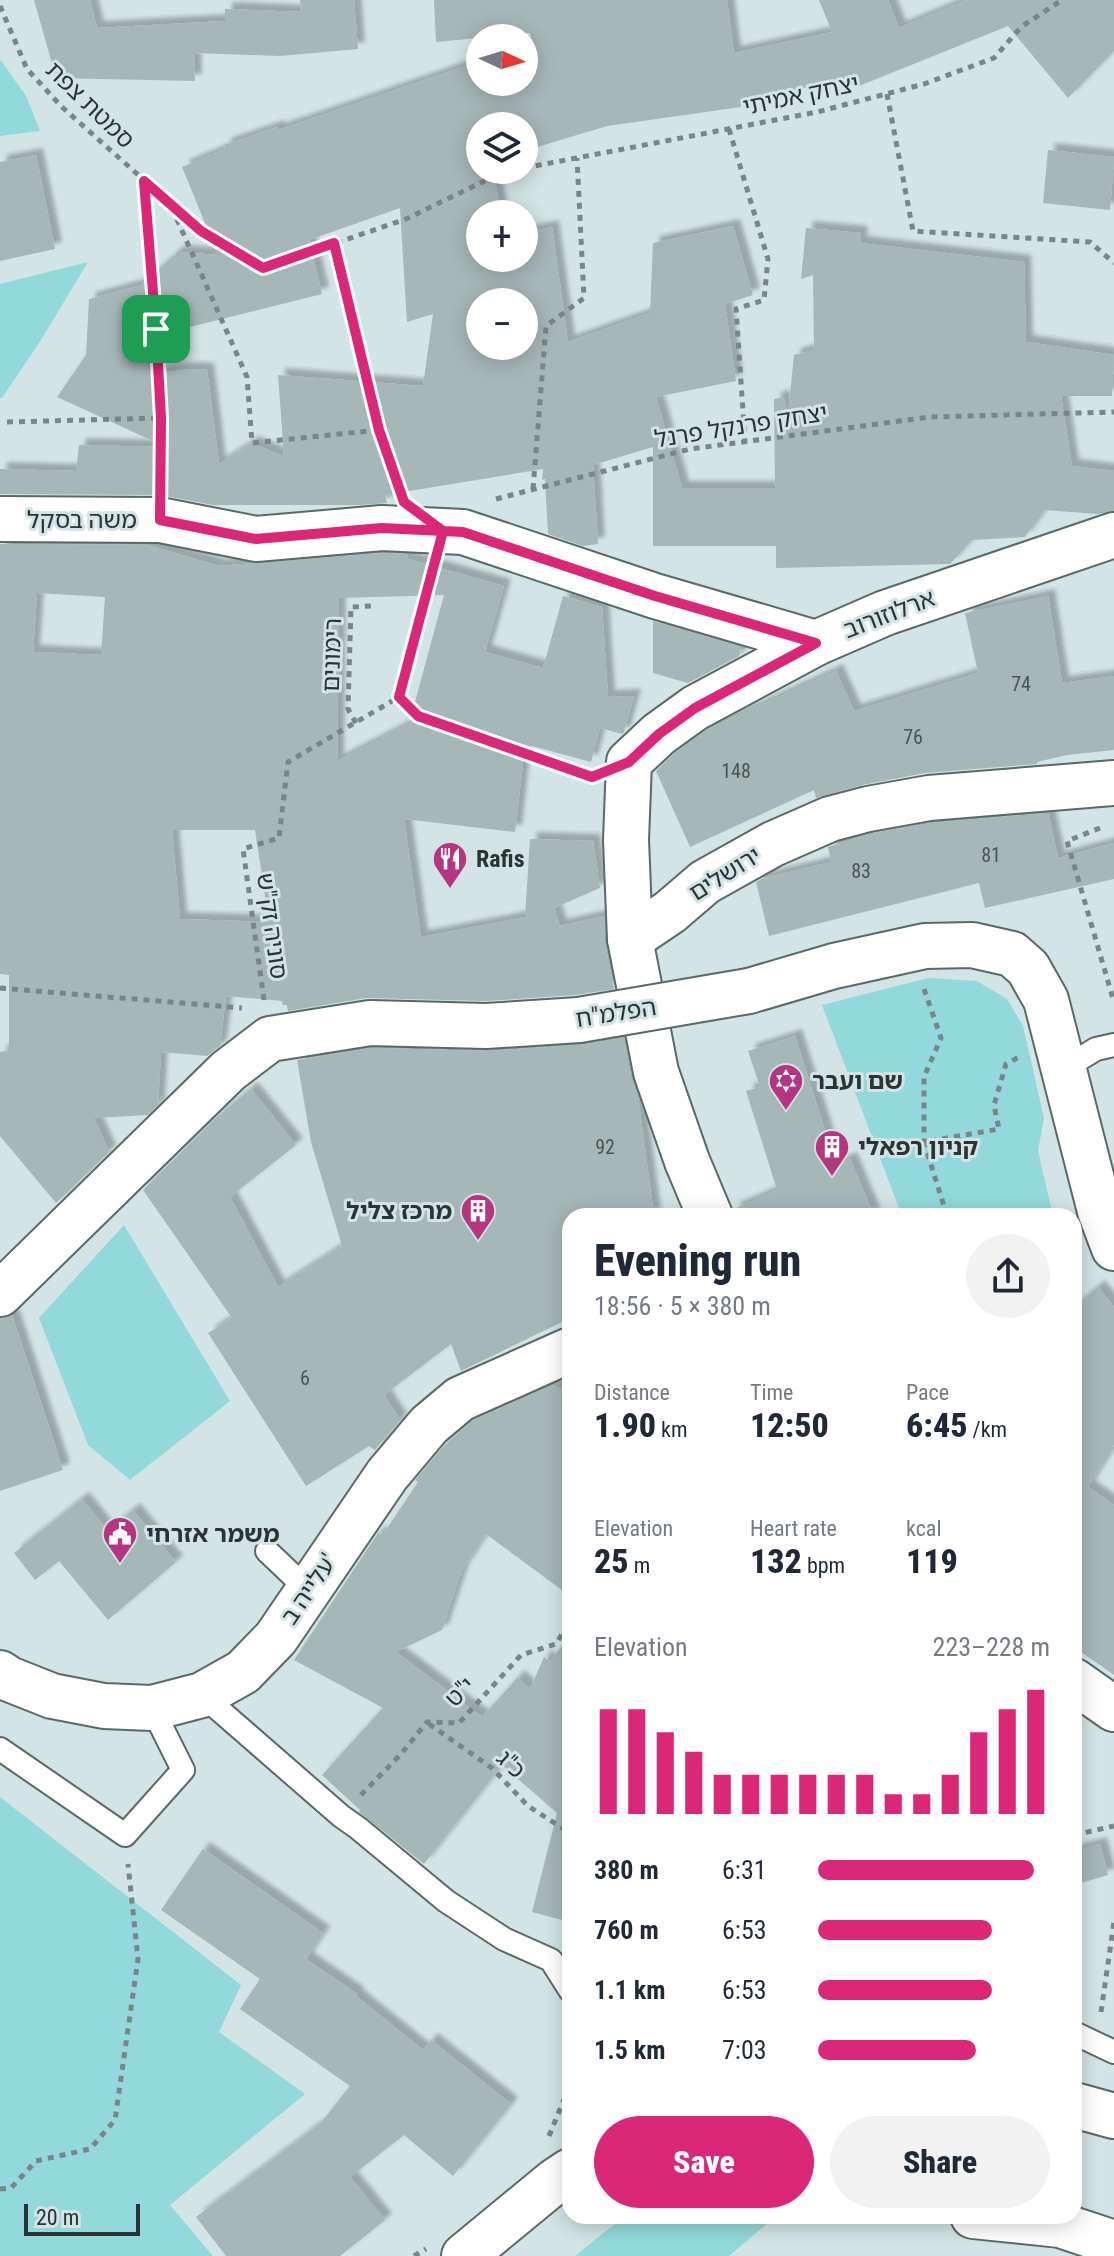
<!DOCTYPE html>
<meta charset="utf-8">
<style>
body{margin:0;font-family:"Roboto Condensed","Noto Sans Hebrew",sans-serif;background:#f2f2f3;color:#1f2937;height:100vh;display:flex;flex-direction:column;font-size:30px;white-space:nowrap}
*{box-sizing:border-box;margin:0}
p{font-size:26px;color:#747a83}
.icon{flex:none;width:44px;height:44px;fill:none;stroke:currentColor;stroke-width:2;stroke-linecap:round;stroke-linejoin:round}
.map{position:relative;flex:1;overflow:hidden}
.details{position:absolute;left:562px;top:1208px;width:520px;height:1016px;display:flex;flex-direction:column;background:#fff;border-radius:24px;box-shadow:0 4px 20px #0003}
.details>*{flex:none}
.needle{width:52px;rotate:94deg}
.fabs{position:absolute;left:466px;top:24px;display:grid;gap:16px}
.fabs a{display:grid;place-items:center;width:72px;height:72px;border-radius:50%;background:#fff;box-shadow:0 4px 20px #0003;font-size:40px}
.scale{position:absolute;left:24px;bottom:20px;width:116px;box-sizing:border-box;padding-left:8px;border:4px solid #2b3333;border-top:0;font-size:22px;line-height:28px;white-space:nowrap;color:#2b3333;-webkit-text-stroke:6px #d2e4e5;paint-order:stroke}
.pin{position:absolute;display:grid;place-items:center;width:68px;height:68px;color:#fff;margin:-34px;border-radius:16px;box-shadow:0 4px 12px #0006}
.round{display:grid;place-items:center;flex:none;width:84px;height:84px;border-radius:42px;background:#f2f2f3}
.head{display:flex;align-items:center;justify-content:space-between;height:136px;padding:0 32px}
h1{font-size:44px;font-weight:800;line-height:60px}
.figures{display:grid;grid-template-columns:repeat(3,1fr);gap:12px;height:136px;padding:8px 32px}
.figures div{display:grid;align-content:center}
.figures b{font-size:34px;font-weight:800}
.figures small{font-size:22px;font-weight:400}
.figures p{font-size:22px}
.chart{height:224px;padding:16px 32px}
.chart p{display:flex;justify-content:space-between}
.chart svg{width:100%;height:144px;margin-top:8px;stroke:#db2777;stroke-width:6}
.button{display:flex;gap:16px;margin-top:auto;padding:16px 32px}
.button a{flex:1;height:92px;border-radius:48px;background:#db2777;color:#fff;font-size:32px;font-weight:800;line-height:92px;text-align:center}
.button a+a{background:#f2f2f3;color:#1f2937}
ul{padding:0 32px;list-style:none;font-size:26px}
li{display:grid;grid-template-columns:128px 96px 1fr;align-items:center;height:60px}
li i{height:20px;border-radius:10px;background:#db2777}
.map>svg:first-child{display:block}
.green{fill:#93d9dc}
.building{fill:#a6b7b8;fill-rule:evenodd;filter:url(#shadow)}
.lines{fill:none;stroke-linecap:round;stroke-linejoin:round}
.lane-casing{stroke:#596969;stroke-width:26}
.street-casing{stroke:#596969;stroke-width:48}
.secondary-casing{stroke:#596969;stroke-width:48}
.path{stroke:#798686;stroke-width:5;stroke-dasharray:6 6;stroke-linecap:butt}
.lane{stroke:#fff;stroke-width:22}
.street{stroke:#fff;stroke-width:44}
.secondary{stroke:#fff;stroke-width:44}
.street-bridge-casing{stroke:#596969;stroke-width:48;stroke-linecap:butt}
.street-bridge{stroke:#fff;stroke-width:44}
.route-casing{stroke:#fff;stroke-width:16}
.route{stroke:#db2777;stroke-width:10}
.labels{text-anchor:middle;stroke-width:6;stroke-linejoin:round;paint-order:stroke}
.number-label{font-size:20px;fill:#4a5454}
.street-label{font-size:24px;fill:#2b3333;stroke:#d2e4e5}
.poi-label{font-size:24px;font-weight:bold;fill:#2b3333;stroke:#d2e4e5;text-anchor:start}
</style>
<div class="map">
<svg width="1114" height="2256" viewBox="0 0 1114 2256">
<defs>
<filter id="shadow"><feDropShadow dx="7" dy="-7" stdDeviation="2" flood-color="#0004"/></filter>
</defs>
<rect width="100%" height="100%" fill="#d2e4e5"/>
<g class="green">
<polygon points="0,59 26,96 40,131 0,136"/>
<polygon points="88,262 41,340 2,398 0,398 0,284"/>
<polygon points="928,978 977,981 1007,999 1023,1026 1044,1118 1038,1151 1053,1216 902,1216 822,1005"/>
<polygon points="124,1225 230,1401 130,1480 88,1445 39,1318"/>
<polygon points="0,1797 241,1985 219,2032 305,2094 170,2205 213,2256 0,2256"/>
<polygon points="629,2216 776,2216 729,2256 575,2256 616,2223"/>
</g>
<g class="building">
<polygon points="34,0 90,0 97,28 225,21 225,9 301,12 300,0 354,0 358,49 280,56 194,53 195,81 56,78"/>
<path d="M434,0H727L734,53L832,32L819,0H888L899,28L967,0H1114V51L1068,98L1008,26L854,88L850,78L741,102V107L607,126L524,151V126H480V170H493L501,214H480V258H524V233L552,227L568,342L650,313L653,243L733,226L753,295L725,304L736,381L656,397L682,488H775L774,399L783,397L788,415L794,355L814,350L813,275L801,279L806,228L861,233L860,243L1024,262L1026,342L1114,355L1112,396H1061L1072,466L1114,471V511L1098,514L1044,510L1025,537L972,540L950,564L776,568V546H653V447L593,465L598,544L583,546L548,534L545,479L542,480L543,469L385,495L387,503L360,505H213L160,495L0,494V469L76,471L79,445L166,447L57,397L86,355L89,299L141,285L178,252L218,255L182,167L225,149L224,145L277,127L278,130L480,61V82H524V46L532,43L530,33L436,42ZM400,208L407,322L433,314L423,386L278,375L284,457L252,443L219,464L207,370L189,369L149,375L142,339L322,294L309,240ZM480,302H524V346H480Z"/>
<polygon points="1048,150 1114,157 1110,210 1043,203"/>
<polygon points="36,155 55,249 0,261 0,162"/>
<path d="M0,544L148,545L219,566L382,553L407,554L408,559L504,586L485,652L543,668L563,596L602,607L608,697L634,696L624,732L622,734L600,728L591,762L525,744L515,832L404,819L421,937L525,917L530,839L593,841L600,888L554,908L560,926L604,916L605,944L614,989L576,995L486,1001L366,998L288,1011L287,1005H283L282,1001L226,996L220,1046L207,1056L161,1052L158,1105L148,1115L94,1118L109,1152L56,1203L0,1136V1052L9,1050V975L0,974ZM37,593L105,597L101,655L33,652ZM444,595L409,724L337,761L339,598ZM172,830H255L269,922L180,919Z"/>
<polygon points="1048,596 1062,683 1114,676 1114,750 1067,755 1037,762 1037,764 925,773 862,785 816,798 814,790 690,847 656,771 675,753 708,729 836,671 854,711 978,673 965,613"/>
<polygon points="653,621 741,647 739,656 688,683 653,673"/>
<polygon points="1048,813 1058,858 1114,843 1114,879 985,908 979,883 769,936 756,882 764,878 831,862 828,847 873,833 932,823"/>
<polygon points="795,1036 836,1165 850,1159 874,1216 734,1216 734,1209 777,1190 746,1091 760,1087 748,1051"/>
<polygon points="624,1038 631,1077 638,1097 654,1216 570,1216 570,1318 461,1371 451,1344 384,1395 400,1420 375,1450 369,1446 306,1486 208,1333 232,1318 143,1190 217,1117 251,1089 296,1145 230,1197 278,1287 342,1246 311,1142 297,1060 372,1048 487,1051 581,1045"/>
<polygon points="1098,1287 1114,1307 1114,1445 1088,1487 1114,1505 1114,1675 1074,1647 1074,1307"/>
<polygon points="12,1315 63,1470 0,1491 0,1318"/>
<polygon points="554,1385 570,1395 570,1596 486,1534 462,1570 442,1630 396,1652 482,1717 518,1677 530,1689 544,1657 550,1662 570,1635 570,1922 532,1912 557,1813 502,1765 424,1864 359,1812 360,1810 322,1775 383,1708 294,1660 378,1533 382,1536 418,1482 415,1480 444,1446 473,1420"/>
<polygon points="82,1499 108,1531 133,1510 176,1562 108,1620 59,1561 35,1580 14,1553"/>
<polygon points="1100,1844 1108,1875 1074,1885 1074,1851"/>
<polygon points="203,1849 323,1933 306,1959 357,1994 356,1996 423,2050 431,2040 511,2104 453,2176 404,2135 350,2177 385,2220 340,2256 226,2256 196,2217 320,2124 350,2086 240,2009 260,1979 161,1910"/>
</g>
<g class="lines">
<defs>
<g id="lane">
<polyline points="1063,1069 1096,1049 1114,1045"/>
<polyline points="267,1551 308,1590"/>
<polyline points="202,1695 341,1816 358,1828 446,1901 504,1939 551,1960 570,1990"/>
<polyline points="0,1749 125,1835 183,1770 152,1708"/>
<polyline points="1074,2033 1114,2052"/>
</g>
<g id="street">
<polyline points="0,519 160,520 256,539 382,528 463,532 655,596 816,643"/>
<polyline points="630,939 670,912 705,882 773,844 830,819 868,809 929,798 1114,783"/>
<polyline points="749,991 834,966 925,946 972,945 1012,954 1028,968 1046,1000 1100,1211 1114,1248"/>
<polyline points="710,1216 687,1161 656,1072 630,939 626,840 629,762 659,734 695,708 816,643 885,613 1114,535"/>
<polyline points="0,1294 228,1071 270,1039 370,1023 486,1026 579,1020"/>
<polyline points="0,1673 9,1679 52,1696 104,1706 152,1708 202,1695 243,1672 276,1638 387,1475 429,1425 460,1399 570,1350"/>
<polyline points="1074,1681 1114,1709"/>
<polyline points="973,2216 1060,2225 1114,2243"/>
</g>
<g id="secondary">
<polyline points="1074,2105 1114,2116"/>
<polyline points="464,2256 555,2181 570,2171"/>
</g>
</defs>
<use href="#lane" class="lane-casing"/>
<use href="#street" class="street-casing"/>
<use href="#secondary" class="secondary-casing"/>
<g class="path">
<polyline points="0,6 27,69 61,106 201,231 263,268 406,219 505,171 512,170"/>
<polyline points="887,94 913,231 1090,242 1114,263"/>
<polyline points="729,129 768,259 764,300 736,309 745,441"/>
<polyline points="524,168 817,112 924,84 994,58 1021,27 1062,0"/>
<path d="M144,182C155,281 162,381 161,480"/>
<polyline points="172,208 247,377 252,443 379,430"/>
<polyline points="334,243 379,430 399,487"/>
<polyline points="7,422 161,418"/>
<polyline points="533,489 546,326 584,298 577,158"/>
<polyline points="496,499 690,449 930,417 1114,412"/>
<polyline points="399,697 433,571"/>
<polyline points="399,697 418,716 588,776"/>
<polyline points="356,723 348,709 351,607 372,606"/>
<polyline points="1100,828 1067,841 1114,1002"/>
<polyline points="0,988 242,1008"/>
<polyline points="924,989 941,1038 924,1077 924,1142"/>
<polyline points="264,1000 243,849 279,838 288,762 399,697"/>
<polyline points="947,1216 924,1142 999,1129 994,1105 1006,1064 1019,1057"/>
<polyline points="429,1724 492,1768 528,1806 570,1833"/>
<polyline points="361,1795 401,1754 427,1722 459,1723 521,1655 556,1644 570,1621"/>
<polyline points="1074,1835 1114,1826"/>
<polyline points="1101,2012 1114,1922"/>
<polyline points="549,2136 570,2085"/>
<polyline points="0,2189 11,2188 36,2161 90,2149 115,2120 138,1959 128,1864"/>
<polyline points="414,2256 426,2249"/>
</g>
<use href="#lane" class="lane"/>
<use href="#street" class="street"/>
<use href="#secondary" class="secondary"/>
<defs>
<polyline id="street-bridge" points="579,1020 749,991"/>
</defs>
<use href="#street-bridge" class="street-bridge-casing"/>
<use href="#street-bridge" class="street-bridge"/>
</g>
<g class="lines">
<defs>
<polyline id="route" points="156,329 161,418 160,520 256,539 382,528 443,531 399,697 418,716 592,777 629,762 659,734 695,708 816,643 655,596 463,532 443,531 404,502 379,430 334,243 263,268 201,231 144,181 156,329"/>
</defs>
<use href="#route" class="route-casing"/>
<use href="#route" class="route"/>
</g>
<defs>
<symbol id="restaurant-pin" viewBox="-11 -11 22 30"><path d="M0 17L-7.5 6A9.5 9.5 0 1 1 7.5 6Z" fill="#b63580" stroke="#d2e4e5"/><path d="M-5-6h1v4h1v-4h1v4h1v-4h1v5L-1.5 .5V6h-2V.5L-5-1ZM5-6V6H3V1.5H1.5Q1.5-4 5-6Z" fill="#fff"/></symbol>
<symbol id="synagogue-pin" viewBox="-11 -11 22 30"><path d="M0 17L-7.5 6A9.5 9.5 0 1 1 7.5 6Z" fill="#b63580" stroke="#d2e4e5"/><path d="M0-6.5L5.6 3.2H-5.6ZM0 6.5L5.6-3.2H-5.6Z" fill="#fff"/></symbol>
<symbol id="building-pin" viewBox="-11 -11 22 30"><path d="M0 17L-7.5 6A9.5 9.5 0 1 1 7.5 6Z" fill="#b63580" stroke="#d2e4e5"/><path d="M-4-6H4V6H1V3H-1V6H-4ZM-2.5-4.3h1.7v1.8h-1.7ZM.8-4.3h1.7v1.8H.8ZM-2.5-1h1.7V.8h-1.7ZM.8-1h1.7V.8H.8Z" fill="#fff"/></symbol>
<symbol id="civic-pin" viewBox="-11 -11 22 30"><path d="M0 17L-7.5 6A9.5 9.5 0 1 1 7.5 6Z" fill="#b63580" stroke="#d2e4e5"/><path d="M-.6-6.5H3V-4.5H.6V-3L4-1V1h2V6H-6V1h2V-1L-.6-3ZM-1.2 2.5V6h2.4V2.5Z" fill="#fff"/></symbol>
</defs>
<g fill-rule="evenodd">
<use href="#restaurant-pin" x="430" y="839" width="40" height="54"/>
<use href="#synagogue-pin" x="766" y="1061" width="40" height="54"/>
<use href="#building-pin" x="812" y="1127" width="40" height="54"/>
<use href="#building-pin" x="458" y="1191" width="40" height="54"/>
<use href="#civic-pin" x="100" y="1514" width="40" height="54"/>
</g>
<g class="labels">
<g class="number-label">
<text x="1021" y="691">74</text>
<text x="913" y="744">76</text>
<text x="736" y="778">148</text>
<text x="991" y="862">81</text>
<text x="861" y="878">83</text>
<text x="605" y="1154">92</text>
<text x="305" y="1385">6</text>
</g>
<g class="street-label">
<text transform="translate(801 95) rotate(-12)" y="8">יצחק אמיתי</text>
<text transform="translate(90 105) rotate(44)" y="8">סמטת צפת</text>
<text transform="translate(741 426) rotate(-9)" y="8">יצחק פרנקל פרנל</text>
<text x="82" y="528">משה בסקל</text>
<text transform="translate(889 614) rotate(-21)" y="8">ארלוזורוב</text>
<text transform="translate(332 655) rotate(-88)" y="8">רימונים</text>
<text transform="translate(725 874) rotate(-32)" y="8">ירושלים</text>
<text transform="translate(272 926) rotate(82)" y="8">סוניה זק"ש</text>
<text transform="translate(616 1013) rotate(-9)" y="8">הפלמ"ח</text>
<text transform="translate(309 1589) rotate(-56)" y="8">עלייה ב'</text>
<text transform="translate(460 1692) rotate(-44)" y="8">י"ט</text>
<text transform="translate(511 1764) rotate(43)" y="8">כ"ג</text>
</g>
<g class="poi-label">
<text x="476" y="867">Rafis</text>
<text x="812" y="1089">שם ועבר</text>
<text x="858" y="1155">קניון רפאלי</text>
<text x="452" y="1219" text-anchor="end">מרכז צליל</text>
<text x="146" y="1542">משמר אזרחי</text>
</g>
</g>
</svg>
<div class="fabs">
<a><svg class="needle" viewBox="-14 -14 28 28"><path d="M0-13l5 13h-10z" fill="#e53935"/><path d="M0 13l5-13h-10z" fill="#747a83"/></svg></a>
<a><svg class="icon" aria-label="layers" viewBox="0 0 24 24"><path d="M12 4l9 5-9 5-9-5zM3 14l9 5 9-5"/></svg></a>
<a>+</a>
<a>−</a>
</div>
<div class="scale">20 m</div>
<div class="pin" style="left:156px;top:329px;background:#1e9e55"><svg class="icon" aria-label="arrive" viewBox="0 0 24 24"><path d="M6 21V4h12l-3 4 3 4H6"/></svg></div>
<section class="details">
<div class="head"><div><h1>Evening run</h1><p>18:56 · 5 × 380 m</p></div><a class="round"><svg class="icon" aria-label="share" viewBox="0 0 24 24"><path d="M12 15V3M7 8l5-5 5 5M5 13v7h14v-7"/></svg></a></div>
<div class="figures">
<div><p>Distance</p><b>1.90<small> km</small></b></div>
<div><p>Time</p><b>12:50</b></div>
<div><p>Pace</p><b>6:45<small> /km</small></b></div>
</div>
<div class="figures">
<div><p>Elevation</p><b>25<small> m</small></b></div>
<div><p>Heart rate</p><b>132<small> bpm</small></b></div>
<div><p>kcal</p><b>119</b></div>
</div>
<div class="chart"><p><span>Elevation</span>223–228 m</p>
<svg viewBox="0 0 160 44" preserveAspectRatio="none"><path d="M5 44V12M15 44V12M25 44V19M35 44V25M45 44V32M55 44V32M65 44V32M75 44V32M85 44V32M95 44V32M105 44V38M115 44V38M125 44V32M135 44V19M145 44V12M155 44V6"/></svg>
</div>
<ul>
<li><b>380 m</b>6:31<i style="width:93%"></i></li>
<li><b>760 m</b>6:53<i style="width:75%"></i></li>
<li><b>1.1 km</b>6:53<i style="width:75%"></i></li>
<li><b>1.5 km</b>7:03<i style="width:68%"></i></li>
</ul>
<div class="button"><a>Save</a><a>Share</a></div>
</section>
</div>
